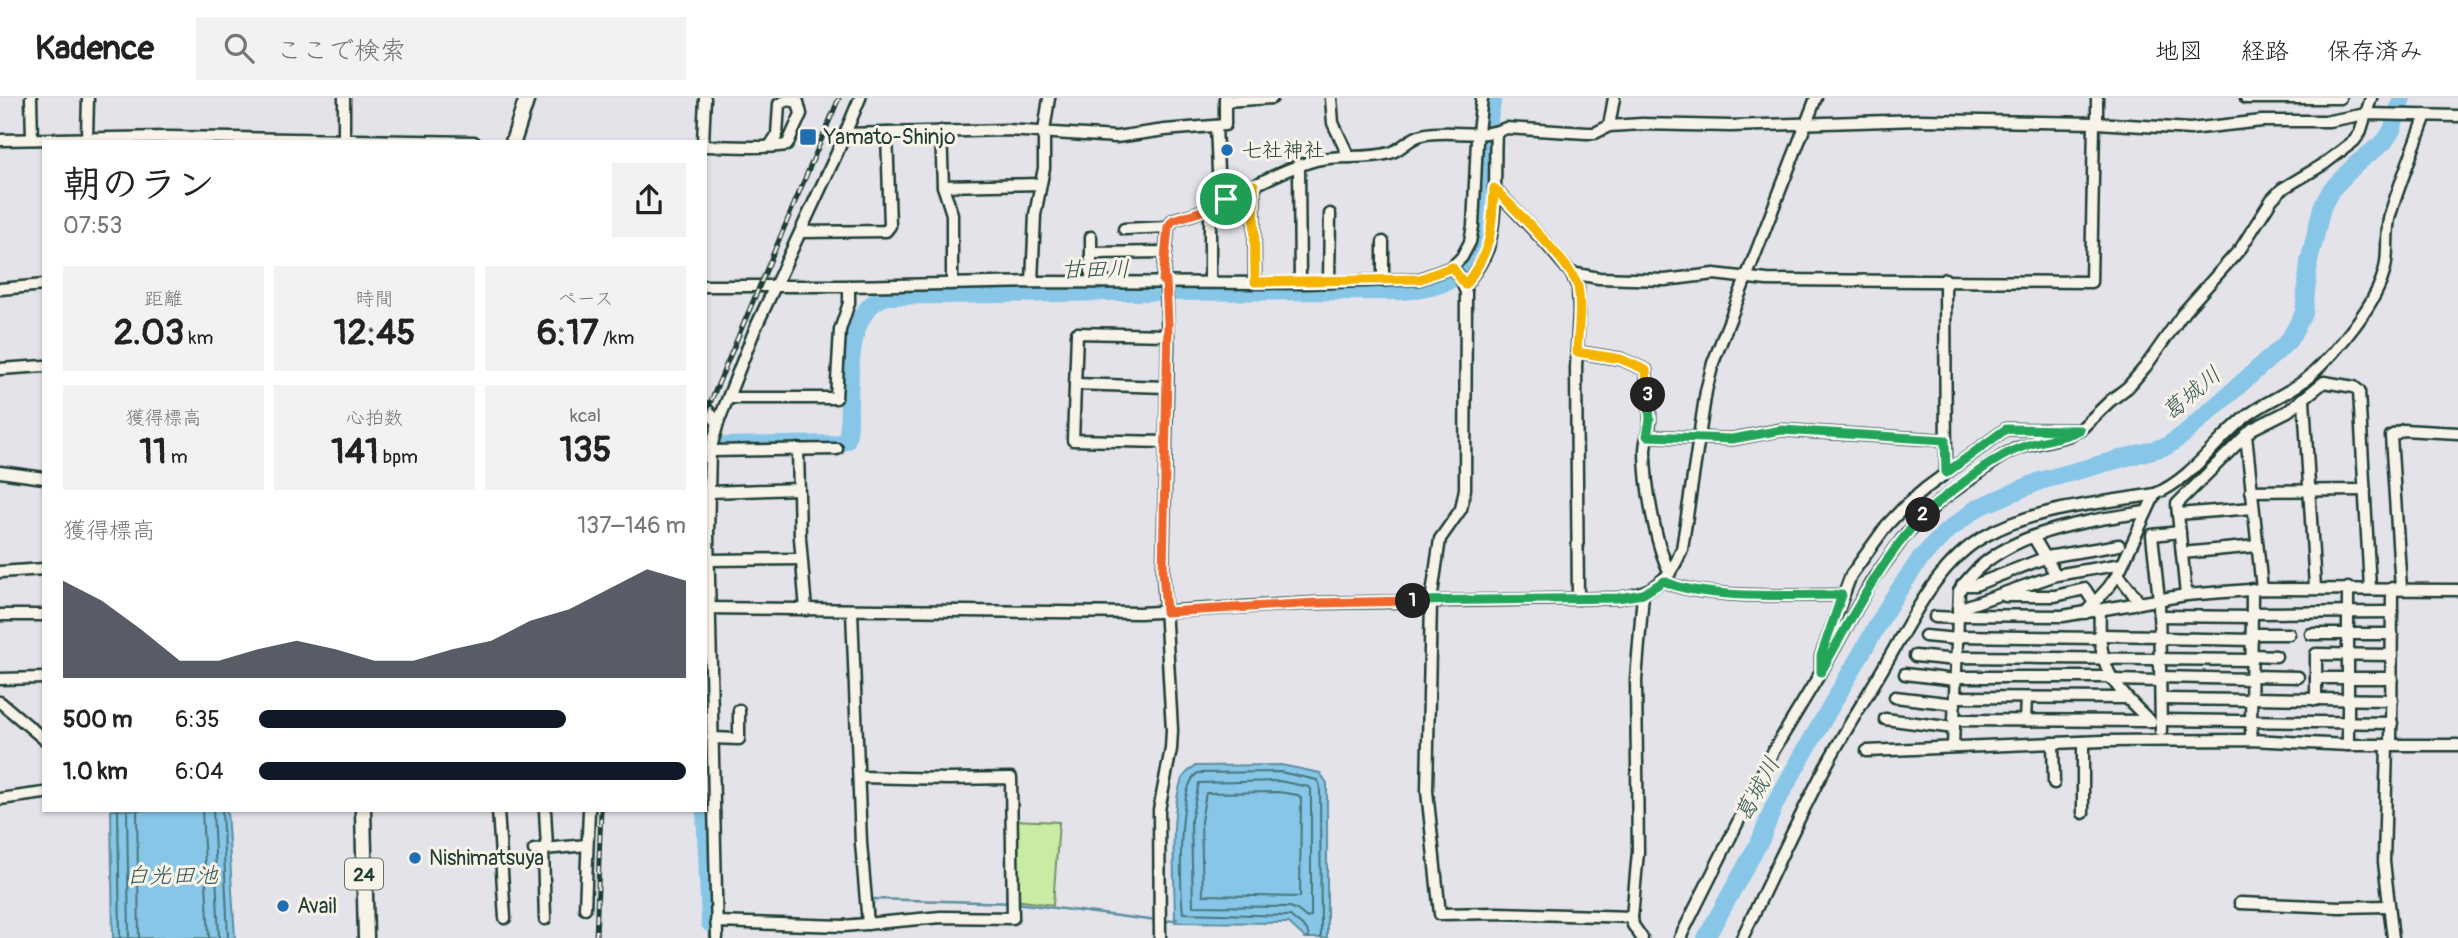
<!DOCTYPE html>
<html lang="ja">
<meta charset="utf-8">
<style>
body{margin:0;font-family:Pangolin,"Klee One",sans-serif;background:#f2f2f2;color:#222;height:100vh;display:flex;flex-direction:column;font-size:26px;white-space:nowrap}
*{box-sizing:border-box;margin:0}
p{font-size:23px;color:#767676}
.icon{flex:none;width:38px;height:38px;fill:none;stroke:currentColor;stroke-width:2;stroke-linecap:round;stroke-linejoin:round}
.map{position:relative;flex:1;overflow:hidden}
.details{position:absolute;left:42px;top:42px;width:665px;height:672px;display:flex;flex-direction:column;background:#fff;border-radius:0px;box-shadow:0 2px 5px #0004}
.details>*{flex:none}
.pin{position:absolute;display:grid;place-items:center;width:60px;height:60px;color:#fff;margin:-30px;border:4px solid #fff;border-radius:50%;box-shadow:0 2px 7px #0007}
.km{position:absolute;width:35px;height:35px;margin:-18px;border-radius:50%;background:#222;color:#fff;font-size:19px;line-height:35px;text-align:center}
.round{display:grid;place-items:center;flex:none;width:74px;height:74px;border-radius:0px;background:#f2f2f2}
.headline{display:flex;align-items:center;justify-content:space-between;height:119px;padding:0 21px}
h1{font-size:38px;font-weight:700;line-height:52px}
.stats{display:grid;grid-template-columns:repeat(3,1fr);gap:10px;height:119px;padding:7px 21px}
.stats div{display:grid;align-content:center;border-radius:0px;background:#f2f2f2;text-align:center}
.stats b{font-size:35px;font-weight:700}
.stats small{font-size:19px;font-weight:400}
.stats p{font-size:19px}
.chart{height:196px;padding:14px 21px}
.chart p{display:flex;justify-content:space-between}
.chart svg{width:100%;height:126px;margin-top:7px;fill:#111827;opacity:.7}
ul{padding:0 21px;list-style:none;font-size:23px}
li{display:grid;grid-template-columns:112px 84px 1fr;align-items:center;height:52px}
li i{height:18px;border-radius:9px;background:#111827}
header{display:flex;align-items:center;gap:42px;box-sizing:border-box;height:98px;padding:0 35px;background:#fff;border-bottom:2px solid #e0e0e0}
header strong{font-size:33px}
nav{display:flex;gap:38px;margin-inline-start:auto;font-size:24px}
.search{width:490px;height:63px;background:#f2f2f2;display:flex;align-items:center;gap:18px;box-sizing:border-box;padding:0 24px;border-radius:0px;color:#767676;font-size:26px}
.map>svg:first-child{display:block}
.green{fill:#caeba3;stroke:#74946c;stroke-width:2}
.water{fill:#87c6e7;stroke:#5d8f9f;stroke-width:2}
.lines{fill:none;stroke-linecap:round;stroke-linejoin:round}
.shore{stroke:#49747c;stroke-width:2}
.stream{stroke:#5d8f9f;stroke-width:2.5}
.river{stroke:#87c6e7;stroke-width:18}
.minor-casing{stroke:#1f3d34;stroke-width:15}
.highway-casing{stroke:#1f3d34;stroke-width:19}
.minor{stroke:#f7f3e8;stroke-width:10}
.highway{stroke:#f7f3e8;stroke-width:14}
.rail-casing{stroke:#1f3d34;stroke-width:5}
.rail{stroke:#f7f3e8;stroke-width:2.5;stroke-dasharray:8;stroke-linecap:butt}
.split-1-casing{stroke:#fff;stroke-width:14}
.split-2-casing{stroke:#fff;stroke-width:14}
.split-3-casing{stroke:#fff;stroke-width:14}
.split-4-casing{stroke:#fff;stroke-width:14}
.split-1{stroke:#f0652b;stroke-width:9}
.split-2{stroke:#22a559;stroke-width:9}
.split-3{stroke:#22a559;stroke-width:9}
.split-4{stroke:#f5b400;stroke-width:9}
.poi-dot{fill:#1f6fb2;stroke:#f7f3e8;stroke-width:2.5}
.labels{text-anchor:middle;stroke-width:6;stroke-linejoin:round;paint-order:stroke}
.shield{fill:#f7f3e8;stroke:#60746a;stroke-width:2}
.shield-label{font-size:19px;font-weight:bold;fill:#1f3d34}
.poi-label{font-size:21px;fill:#1f3d34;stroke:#f7f3e8;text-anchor:start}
.water-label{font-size:23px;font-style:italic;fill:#345858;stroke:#f7f3e8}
</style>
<header>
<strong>Kadence</strong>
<div class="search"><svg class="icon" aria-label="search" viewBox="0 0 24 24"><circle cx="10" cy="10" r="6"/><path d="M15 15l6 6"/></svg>ここで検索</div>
<nav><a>地図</a><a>経路</a><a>保存済み</a></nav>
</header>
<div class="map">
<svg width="2458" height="840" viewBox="0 0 2458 840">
<rect width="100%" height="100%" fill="#e4e3ea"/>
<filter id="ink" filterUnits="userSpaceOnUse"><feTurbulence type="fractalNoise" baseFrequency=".0143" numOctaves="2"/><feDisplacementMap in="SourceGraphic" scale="14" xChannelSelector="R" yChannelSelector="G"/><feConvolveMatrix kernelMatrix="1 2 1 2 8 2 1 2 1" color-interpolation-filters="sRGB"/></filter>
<g filter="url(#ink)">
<polygon class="green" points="1014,722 1059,724 1053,807 1015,802"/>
<g class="water">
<path d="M1281,667L1320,675L1327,685V840H1305L1289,825L1175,824C1175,784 1169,721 1181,684C1184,676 1189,672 1195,668Z"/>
<polygon points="227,712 235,840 113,840 111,712"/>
</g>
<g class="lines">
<g class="shore">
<polygon points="1279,683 1309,689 1311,691 1311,818 1307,820 1297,812 1290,809 1193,808 1191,722 1199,685"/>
<polygon points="1278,694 1298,697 1301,700 1300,799 1203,797 1201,723 1206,695"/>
<polyline points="118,712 120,840"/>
<polyline points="127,712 129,840"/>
<polyline points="137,712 139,840"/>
<polyline points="202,712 209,840"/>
<polyline points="213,712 219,840"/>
<polyline points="222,712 228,840"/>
<path d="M1309,840L1307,832L1290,818L1183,815C1180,791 1177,685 1198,675L1280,674L1317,682L1320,688L1321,840"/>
</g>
<g class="stream">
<polyline points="870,819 873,819 873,801 1016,805 1157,823"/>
<polyline points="828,823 864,820"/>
<polyline points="1163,824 1177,821"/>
<polyline points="710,825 710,840"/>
</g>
<g class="river">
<path d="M705,351L721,348L836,346L846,343C851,331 848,317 849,305C850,271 848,209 887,198L1115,194L1399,193C1482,189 1482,150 1484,80C1485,53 1487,27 1493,0"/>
<polyline points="705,712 710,825"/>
<polyline points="1706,840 1761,741 1774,708 1796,669 1892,502 1920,461 1945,435 1977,410 2040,383 2167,348 2183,337 2280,251 2289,242 2304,215 2309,164 2322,109 2331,92 2355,67 2385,43 2392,32 2402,0"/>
</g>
<defs>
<g id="minor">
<polyline points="31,0 32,41"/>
<polyline points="344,0 344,43"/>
<polyline points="1331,0 1333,25 1349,59"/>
<polyline points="2246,0 2340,0"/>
<polyline points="1225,3 1272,0"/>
<polyline points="2097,25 2097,0"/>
<polyline points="1216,28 1218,73 1226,101"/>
<polyline points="1609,28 1614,0"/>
<polyline points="941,33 943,88 952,116 952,185"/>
<polyline points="845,36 1007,32 1116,39 1165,32 1225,27 1225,0"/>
<polyline points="87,40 88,0"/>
<polyline points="0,42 168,39 474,44"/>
<polyline points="703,44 705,0"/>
<path d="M705,48C732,48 760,51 787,47L801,16L798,4L788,2L779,6L777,37L770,48"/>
<polyline points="1299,68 1300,185"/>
<polyline points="1254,87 1255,184"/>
<polyline points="943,88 1040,86"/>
<polyline points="1494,90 1544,143 1571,175 1578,189 1579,214 1576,269 1578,501"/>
<polyline points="1210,110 1210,184"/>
<polyline points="1124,131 1168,129"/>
<polyline points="801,134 886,133 890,128 887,35"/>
<polyline points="1091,139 1091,183"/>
<polyline points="1091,155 1166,154"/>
<polyline points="1452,169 1462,182 1466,195 1465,391 1461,411 1440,441 1431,503 1427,693 1440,816 1497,815 1632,819"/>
<polyline points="1571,175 1599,180 1665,182 1714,176 1767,182 2091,184 2094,25"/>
<polyline points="1945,181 1946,375"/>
<path d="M1163,183L1168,129L1173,122C1185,118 1197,116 1208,110C1244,94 1277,73 1316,62C1340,56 1365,62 1390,55C1402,51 1409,40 1422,37C1449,30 1481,42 1506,30L1587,35H1595L1609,28L1642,26L1730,28L1920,22L2097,25L2190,31L2262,23H2329L2366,16L2458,18"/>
<polyline points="1383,183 1383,144"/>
<polyline points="1032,184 1035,117 1044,70 1044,33 1049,0"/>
<polyline points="1329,184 1330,116"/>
<path d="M1465,187C1474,175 1483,164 1488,150C1498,119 1494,68 1496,35"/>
<polyline points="705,188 849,188 1032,184 1306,185 1420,181 1452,169 1462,159 1470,144 1473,128 1477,42 1482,0"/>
<polyline points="0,191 44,187"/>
<path d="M1577,254L1621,261L1646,272C1647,288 1650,304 1650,321C1650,332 1645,342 1645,353C1645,386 1655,446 1670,475"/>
<polyline points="0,271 44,268"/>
<polyline points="1075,286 1166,289"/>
<polyline points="728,300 836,300 840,232 849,205 849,188"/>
<polyline points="2304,302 2315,490"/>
<polyline points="705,309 718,325"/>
<polyline points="2246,337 2262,491"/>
<polyline points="1647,338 1732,341 1781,332 1945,342"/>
<polyline points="1165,344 1073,342 1077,235 1168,237"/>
<polyline points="798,351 800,440 806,512"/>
<polyline points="710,353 837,351"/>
<polyline points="0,374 44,380"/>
<polyline points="2251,393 2365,392"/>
<polyline points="709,394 798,391"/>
<polyline points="2178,416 2253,410"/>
<polyline points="2034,440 2056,477"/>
<polyline points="2182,455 2257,448"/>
<polyline points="708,462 801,461"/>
<polyline points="0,474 44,471"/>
<polyline points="2118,476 2140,505"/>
<path d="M1664,483C1699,502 1800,497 1842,497"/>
<polyline points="1962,487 1975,487 2047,459 2119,447"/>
<polyline points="2401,490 2391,338 2403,332 2458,335"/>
<polyline points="2186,497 2177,406 2252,331 2288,313 2324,284 2354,289 2359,293 2370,490"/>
<polyline points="2005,498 2055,498 2085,491 2094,505"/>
<path d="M705,510L1140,515L1317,505L1618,500C1651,496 1670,483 1682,451L1706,293L1713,265L1816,0"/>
<polyline points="1958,511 2056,477 2122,466"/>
<polyline points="852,513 861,745 868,826"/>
<path d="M2100,513C2097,569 2111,586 2151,624"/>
<polyline points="2085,515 2108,490 2118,476 2155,396"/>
<polyline points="2252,515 2392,514"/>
<polyline points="0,517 44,517"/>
<polyline points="1958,517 2063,518 2186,497 2262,491 2458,492"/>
<polyline points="2159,518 2252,519"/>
<polyline points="1935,519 1957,520"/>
<polyline points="2252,536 2289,536"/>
<polyline points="2311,536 2392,536"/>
<polyline points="2099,537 2159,538"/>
<polyline points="1925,538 1957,541"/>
<polyline points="1957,538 2099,540"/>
<polyline points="2160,540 2252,542"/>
<polyline points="2252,557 2276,558"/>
<polyline points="1915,558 1956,562"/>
<polyline points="1956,559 2252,562"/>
<polyline points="1821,574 1821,558 1851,477 1887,427 1906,407 1926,390 2006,331 2076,332"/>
<polyline points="1905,576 1955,582"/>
<polyline points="2252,578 2298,579"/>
<polyline points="1956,579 2111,579"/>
<polyline points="2160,579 2252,581"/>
<polyline points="2316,580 2392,580"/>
<polyline points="0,581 44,580"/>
<polyline points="2112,582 2160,583"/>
<polyline points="1895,599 1955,606"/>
<polyline points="1955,599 2125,600"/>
<polyline points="2251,600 2392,602"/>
<polyline points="2161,601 2251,602"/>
<polyline points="2316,602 2316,556 2392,557"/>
<polyline points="0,604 44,641"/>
<polyline points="1885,621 1954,630"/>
<polyline points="1954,622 2150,623"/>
<polyline points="2025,622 2026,600"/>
<polyline points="2161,622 2392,625"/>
<polyline points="2161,633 2159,502 2152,437 2180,434"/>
<polyline points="712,640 739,641 739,612"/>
<polyline points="2251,642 2252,491"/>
<polyline points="2053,645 2054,685"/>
<polyline points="2348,647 2348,490"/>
<polyline points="2387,647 2384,764 2393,840"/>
<polyline points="2391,647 2392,490"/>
<path d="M1953,648L1959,493C1997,434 2081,424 2145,414"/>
<polyline points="1867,653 2103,643 2251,642 2348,647 2458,647"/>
<polyline points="0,701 44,695"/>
<polyline points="498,712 505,820"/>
<polyline points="545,712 547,750"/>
<polyline points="2083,715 2083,644"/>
<polyline points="543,750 545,821"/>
<polyline points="534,752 587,747"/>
<polyline points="2240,805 2339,809 2388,808"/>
<polyline points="585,810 589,712"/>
<polyline points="716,824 844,828 941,819 1013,820 1011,680 948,681 860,679"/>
<polyline points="717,840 708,436 710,353 718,325 755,231 837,55 860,0"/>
<polyline points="1160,840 1159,712 1171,651 1172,632 1163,473 1168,247 1166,183"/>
<polyline points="1642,840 1633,827 1632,819 1638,754 1636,582 1643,496"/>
<polyline points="1680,840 1774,652 1821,574 1872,483 1906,436 1940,403 2004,357 2018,350 2067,338 2080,332 2110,303 2128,289 2146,268 2184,214 2241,150 2272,101 2282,91 2324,66 2354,43 2360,35 2371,0"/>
<path d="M1742,840C1770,783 1796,724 1826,668C1844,634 1866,600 1885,567C1912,521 1937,465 1985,438C2036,409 2099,406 2155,396C2191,381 2214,345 2243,321C2264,303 2290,296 2310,278C2336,254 2378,205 2385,170C2389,153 2385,135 2390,117C2400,84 2414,50 2426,17"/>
</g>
<g id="highway">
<polyline points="513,44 527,0"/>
<polyline points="363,712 366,840"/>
</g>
</defs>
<use href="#minor" class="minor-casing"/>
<use href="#highway" class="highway-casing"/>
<use href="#minor" class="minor"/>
<use href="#highway" class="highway"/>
<defs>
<g id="rail">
<polyline points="705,317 839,0"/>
<polyline points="596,840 601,712"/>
</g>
</defs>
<use href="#rail" class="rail-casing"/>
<use href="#rail" class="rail"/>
</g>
</g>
<g class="lines" filter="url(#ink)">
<defs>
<polyline id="split-1" points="1226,101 1199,114 1173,122 1168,129 1163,183 1166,183 1168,225 1163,473 1166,514 1317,505 1413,503"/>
<path id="split-2" d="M1413,503L1618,500L1643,496L1664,483C1700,502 1799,497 1842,497L1821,558V574C1852,519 1880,463 1923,417"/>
<path id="split-3" d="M1648,297L1650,321L1647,338L1732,341L1782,332L1945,342L1946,375L2006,331L2080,332C2060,342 2037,342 2017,351C1990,362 1946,397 1923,417"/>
<path id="split-4" d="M1226,101L1254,87L1255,184L1420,181L1452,169L1465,187C1492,152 1492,133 1494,90C1512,109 1572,166 1578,189C1582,209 1578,233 1577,254L1621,261L1646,272L1648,297"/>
</defs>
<use href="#split-1" class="split-1-casing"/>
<use href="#split-2" class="split-2-casing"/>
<use href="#split-3" class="split-3-casing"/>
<use href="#split-4" class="split-4-casing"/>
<use href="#split-1" class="split-1"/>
<use href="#split-2" class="split-2"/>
<use href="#split-3" class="split-3"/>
<use href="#split-4" class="split-4"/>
</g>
<g class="poi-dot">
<rect x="799" y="30" width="18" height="18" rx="3.5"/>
<circle cx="1227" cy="52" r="7"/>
<circle cx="415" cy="760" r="7"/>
<circle cx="283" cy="808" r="7"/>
</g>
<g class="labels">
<rect class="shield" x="345" y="760.5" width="38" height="31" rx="5"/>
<g class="shield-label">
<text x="364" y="783">24</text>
</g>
<g class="poi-label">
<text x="824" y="46">Yamato-Shinjo</text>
<text x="1241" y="59">七社神社</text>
<text x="429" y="767">Nishimatsuya</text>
<text x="297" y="815">Avail</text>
</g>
<g class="water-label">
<text transform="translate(1095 171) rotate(-1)" y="8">甘田川</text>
<text transform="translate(2191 295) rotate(-40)" y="8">葛城川</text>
<text transform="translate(1757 691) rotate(-62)" y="8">葛城川</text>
<text x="172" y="785">白光田池</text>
</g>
</g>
</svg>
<div class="pin" style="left:1226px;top:101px;background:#1e9e55"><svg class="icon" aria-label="arrive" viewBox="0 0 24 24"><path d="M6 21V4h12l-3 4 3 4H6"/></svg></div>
<b class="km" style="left:1413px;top:503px">1</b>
<b class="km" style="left:1923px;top:417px">2</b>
<b class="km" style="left:1648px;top:297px">3</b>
<section class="details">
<div class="headline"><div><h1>朝のラン</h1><p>07:53</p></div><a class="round"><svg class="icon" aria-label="share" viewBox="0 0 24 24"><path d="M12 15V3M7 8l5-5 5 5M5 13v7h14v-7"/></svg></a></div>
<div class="stats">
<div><p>距離</p><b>2.03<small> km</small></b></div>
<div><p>時間</p><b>12:45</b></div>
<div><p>ペース</p><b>6:17<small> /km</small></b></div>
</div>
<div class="stats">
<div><p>獲得標高</p><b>11<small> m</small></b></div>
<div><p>心拍数</p><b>141<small> bpm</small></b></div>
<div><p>kcal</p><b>135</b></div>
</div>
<div class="chart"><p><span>獲得標高</span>137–146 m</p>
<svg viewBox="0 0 160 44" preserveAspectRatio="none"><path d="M0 44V10L10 17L20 27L30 38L40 38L50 34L60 31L70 34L80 38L90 38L100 34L110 31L120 24L130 20L140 13L150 6L160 10V44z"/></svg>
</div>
<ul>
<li><b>500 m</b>6:35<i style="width:72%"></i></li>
<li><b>1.0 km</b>6:04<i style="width:100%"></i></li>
</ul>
</section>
</div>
